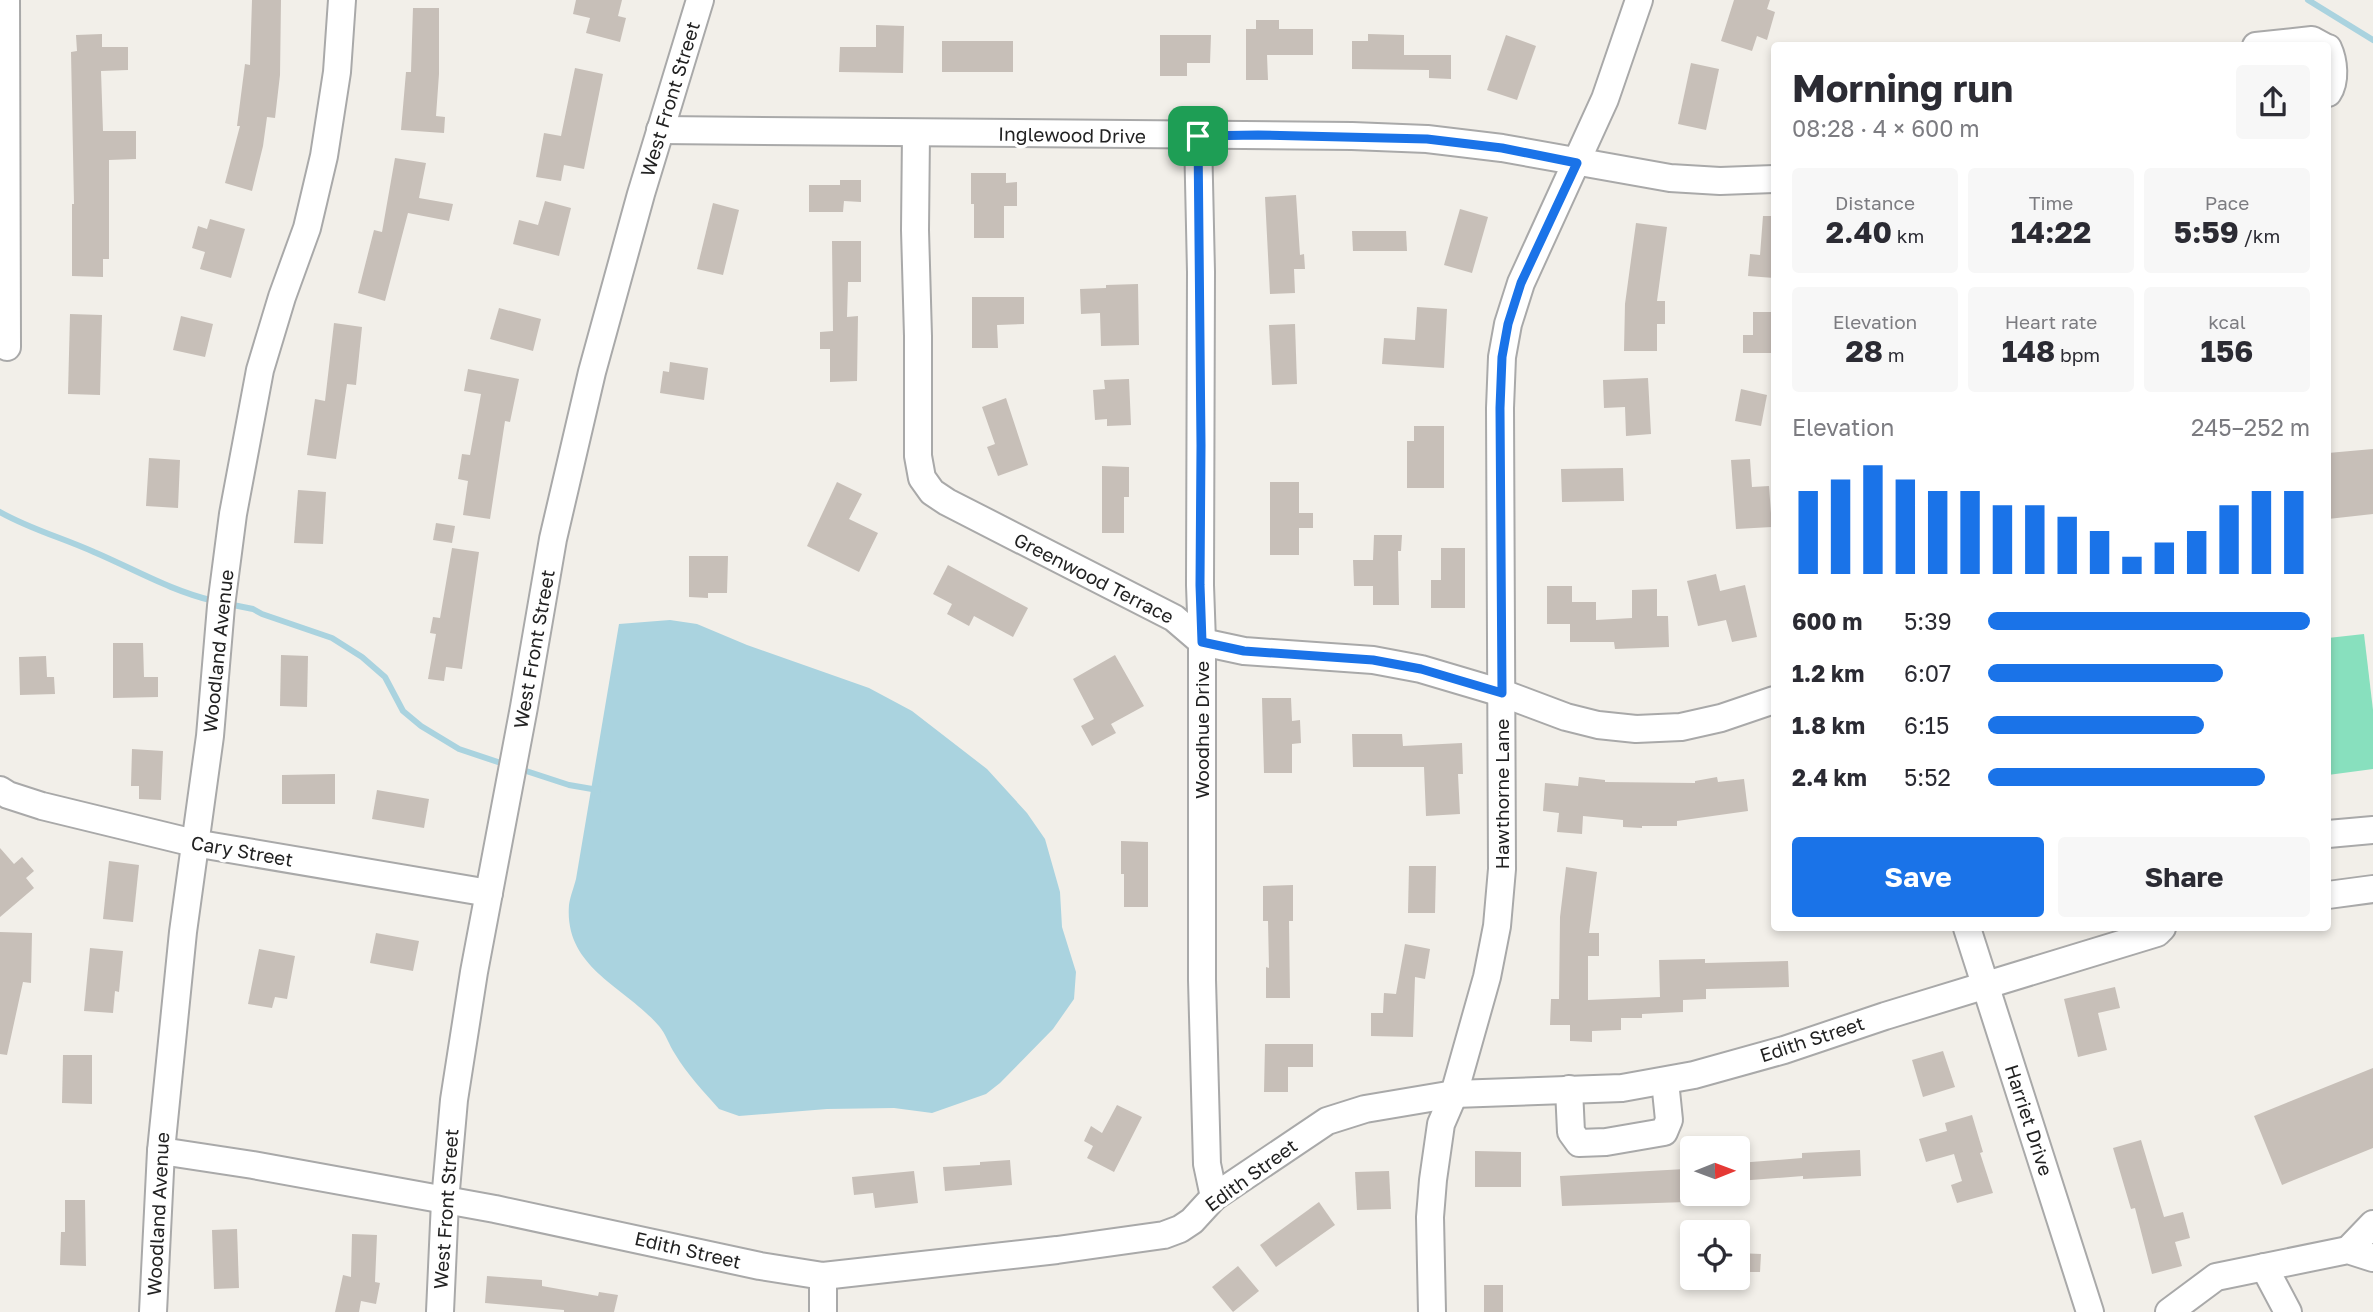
<!DOCTYPE html>
<meta charset="utf-8">
<style>
body{margin:0;font-family:"Golos Text",sans-serif;background:#f7f7f7;color:#2b2b33;height:100vh;display:flex;flex-direction:column;font-size:26px;white-space:nowrap}
*{box-sizing:border-box;margin:0}
p{font-size:23px;color:#7c7c81}
.icon{flex:none;width:38px;height:38px;fill:none;stroke:currentColor;stroke-width:2;stroke-linecap:round;stroke-linejoin:round}
.map{position:relative;flex:1;overflow:hidden}
.panel{position:absolute;left:1771px;top:42px;width:560px;height:889px;display:flex;flex-direction:column;background:#fff;border-radius:7px;box-shadow:0 4px 10px #0003}
.panel>*{flex:none}
.needle{width:46px;rotate:89deg}
.fabs{position:absolute;left:1680px;top:1136px;display:grid;gap:14px}
.fabs a{display:grid;place-items:center;width:70px;height:70px;border-radius:7px;background:#fff;box-shadow:0 4px 10px #0003;font-size:35px}
.pin{position:absolute;display:grid;place-items:center;width:60px;height:60px;color:#fff;margin:-30px;border-radius:14px;box-shadow:0 4px 10px #0006}
.round{display:grid;place-items:center;flex:none;width:74px;height:74px;border-radius:7px;background:#f7f7f7}
.head{display:flex;align-items:center;justify-content:space-between;height:119px;padding:0 21px}
h1{font-size:38px;font-weight:700;line-height:52px}
.figures{display:grid;grid-template-columns:repeat(3,1fr);gap:10px;height:119px;padding:7px 21px}
.figures div{display:grid;align-content:center;border-radius:7px;background:#f7f7f7;text-align:center}
.figures b{font-size:30px;font-weight:700}
.figures small{font-size:19px;font-weight:400}
.figures p{font-size:19px}
.chart{height:196px;padding:14px 21px}
.chart p{display:flex;justify-content:space-between}
.chart svg{width:100%;height:126px;margin-top:7px;stroke:#1a73e8;stroke-width:6}
.button{display:flex;gap:14px;margin-top:auto;padding:14px 21px}
.button a{flex:1;height:80px;border-radius:7px;background:#1a73e8;color:#fff;font-size:28px;font-weight:700;line-height:80px;text-align:center}
.button a+a{background:#f7f7f7;color:#2b2b33}
ul{padding:0 21px;list-style:none;font-size:23px}
li{display:grid;grid-template-columns:112px 84px 1fr;align-items:center;height:52px}
li i{height:18px;border-radius:9px;background:#1a73e8}
.map>svg:first-child{display:block}
.pitch{fill:#88e0be}
.water{fill:#aad3df}
.lines{fill:none;stroke-linecap:round;stroke-linejoin:round}
.stream{stroke:#aad3df;stroke-width:6}
.building{fill:#c7bfb8}
.minor-casing{stroke:#a9a9a9;stroke-width:30}
.minor{stroke:#fff;stroke-width:26}
.route-casing{stroke:#fff;stroke-width:14}
.route{stroke:#1a73e8;stroke-width:9}
.labels{text-anchor:middle;stroke-width:7;stroke-linejoin:round;paint-order:stroke}
.street-label{font-size:19px;fill:#222;stroke:#fff}
</style>
<div class="map">
<svg width="2373" height="1312" viewBox="0 0 2373 1312">
<rect width="100%" height="100%" fill="#f2efe9"/>
<polygon class="pitch" points="2364,634 2373,710 2373,769 2328,775 2328,638"/>
<path class="water" d="M670,620L697,624L747,645L869,688L912,711L987,769L1027,813L1045,839L1060,892L1062,927L1076,972L1074,999L1053,1029L1000,1083L986,1094L932,1113L894,1108L827,1109L739,1116L719,1109C704,1092 687,1074 675,1054C669,1045 666,1034 659,1026C625,986 564,968 569,905C570,897 574,887 576,879L619,624Z"/>
<g class="lines">
<g class="stream">
<polyline points="2308,0 2373,40"/>
<path d="M0,512C30,529 63,538 94,552C134,569 171,591 214,601"/>
<polyline points="228,604 253,609 262,614 332,638 362,657 385,677 403,711 421,726 459,749 507,765"/>
<polyline points="517,768 569,785 598,790"/>
</g>
</g>
<g class="building">
<polygon points="252,0 281,0 280,75 275,118 267,117 263,146 252,191 225,183 240,126 237,126 245,64 250,65"/>
<polygon points="576,0 622,0 618,16 626,18 620,42 586,33 590,18 573,14"/>
<polygon points="1734,0 1770,0 1767,9 1775,12 1767,40 1757,36 1752,51 1721,41"/>
<polygon points="413,8 439,8 439,74 436,116 445,117 444,133 401,130 406,72 411,72"/>
<polygon points="1256,20 1279,20 1279,29 1313,29 1313,55 1267,55 1268,80 1246,80 1246,29 1256,29"/>
<polygon points="876,25 904,26 903,73 839,72 840,47 876,47"/>
<polygon points="102,34 102,47 128,47 128,70 101,71 103,131 136,131 136,159 109,160 109,259 103,259 103,277 72,276 72,204 74,204 71,52 77,51 76,35"/>
<polygon points="1368,34 1404,35 1404,55 1451,55 1451,79 1429,78 1429,70 1352,69 1352,41 1368,41"/>
<polygon points="1160,35 1211,35 1210,63 1187,63 1187,76 1160,76"/>
<polygon points="1506,35 1536,46 1517,100 1487,90"/>
<rect x="942" y="41" width="71" height="31"/>
<polygon points="1691,63 1719,69 1706,130 1678,124"/>
<polygon points="575,68 603,74 584,169 564,165 561,181 536,177 544,133 561,136"/>
<polygon points="395,158 426,163 419,198 453,204 449,221 408,213 385,301 358,293 374,230 382,232"/>
<polygon points="971,173 1006,173 1006,183 1017,182 1017,206 1004,206 1004,238 974,238 974,204 971,204"/>
<polygon points="840,180 861,180 861,202 844,201 843,212 809,212 809,185 840,185"/>
<polygon points="1296,195 1300,255 1304,254 1305,269 1294,269 1295,293 1270,294 1265,197"/>
<polygon points="545,201 571,208 559,256 513,244 519,220 538,225"/>
<polygon points="713,203 739,210 723,275 697,269"/>
<polygon points="1460,209 1488,217 1472,273 1444,265"/>
<polygon points="1763,216 1774,216 1774,278 1748,276 1750,254 1760,255"/>
<polygon points="210,219 245,229 231,278 200,269 205,252 192,248 198,226 207,229"/>
<polygon points="1636,223 1667,227 1657,301 1665,301 1665,324 1657,324 1657,351 1624,351 1625,304"/>
<polygon points="1352,231 1406,231 1407,251 1353,251"/>
<polygon points="832,241 861,241 861,282 848,282 847,317 858,316 857,381 830,382 830,349 820,349 820,332 833,331"/>
<polygon points="1138,284 1139,345 1101,346 1100,313 1081,314 1080,289 1106,288 1106,285"/>
<polygon points="972,297 1024,297 1024,324 997,325 998,348 972,348"/>
<polygon points="1417,307 1447,309 1444,368 1382,364 1384,338 1415,340"/>
<polygon points="499,308 541,319 533,351 490,339"/>
<polygon points="1753,312 1774,312 1774,353 1743,353 1743,335 1753,335"/>
<polygon points="70,314 102,315 100,395 68,394"/>
<polygon points="181,316 213,324 205,357 173,350"/>
<polygon points="334,323 362,327 356,385 347,384 336,459 307,455 315,399 325,401"/>
<polygon points="1295,324 1297,384 1272,385 1269,325"/>
<polygon points="670,362 708,368 704,400 660,393 663,371 669,372"/>
<polygon points="468,369 519,379 510,422 505,421 490,519 463,515 468,481 458,479 462,454 470,455 481,394 464,391"/>
<polygon points="1648,378 1651,434 1626,436 1625,407 1604,408 1603,380"/>
<polygon points="1129,379 1131,425 1107,426 1107,419 1095,420 1093,390 1105,389 1104,380"/>
<polygon points="1741,389 1767,395 1761,426 1735,421"/>
<polygon points="1006,398 1028,465 998,476 987,447 995,444 982,407"/>
<polygon points="1414,426 1444,426 1444,488 1407,488 1407,441 1414,441"/>
<polygon points="2373,449 2373,514 2328,519 2328,453"/>
<polygon points="149,458 180,460 178,508 146,506"/>
<polygon points="1750,459 1752,487 1769,486 1772,527 1736,529 1731,460"/>
<polygon points="1102,466 1129,467 1129,497 1124,497 1124,533 1102,533"/>
<polygon points="1623,468 1624,501 1562,502 1561,469"/>
<polygon points="837,482 862,494 849,519 878,533 859,572 807,546"/>
<polygon points="1270,482 1299,482 1299,513 1313,513 1313,528 1299,528 1299,555 1270,555"/>
<polygon points="298,490 326,492 323,544 294,543"/>
<polygon points="436,523 455,526 452,543 433,540"/>
<polygon points="1374,535 1402,535 1401,551 1398,551 1399,605 1373,605 1373,586 1354,586 1353,560 1373,560"/>
<polygon points="452,548 479,552 462,669 446,667 444,681 428,679 436,634 430,633 433,617 440,618"/>
<polygon points="1441,548 1465,548 1465,608 1431,608 1431,580 1441,580"/>
<polygon points="689,556 728,556 727,593 708,593 708,598 689,597"/>
<polygon points="948,565 1028,608 1013,637 974,616 969,626 947,614 952,604 933,594"/>
<polygon points="1716,574 1720,591 1745,585 1757,637 1732,642 1726,620 1698,626 1687,581"/>
<polygon points="1547,586 1572,586 1572,602 1596,602 1596,620 1632,618 1632,590 1657,589 1657,616 1668,616 1669,647 1615,649 1614,642 1570,642 1570,624 1547,624"/>
<polygon points="113,643 143,643 144,677 158,677 158,697 113,698"/>
<polygon points="281,655 308,656 307,707 280,706"/>
<polygon points="1115,655 1144,706 1111,724 1116,733 1092,746 1081,726 1094,719 1073,679"/>
<polygon points="46,656 47,677 54,677 55,694 20,695 19,657"/>
<polygon points="1262,698 1291,698 1292,721 1300,720 1301,743 1292,744 1292,773 1264,773"/>
<polygon points="1352,734 1402,734 1403,746 1462,743 1463,774 1458,774 1460,814 1426,816 1424,767 1353,767"/>
<polygon points="132,749 163,751 161,800 139,799 139,786 131,786"/>
<polygon points="335,774 335,804 282,804 282,775"/>
<polygon points="1579,777 1605,780 1605,782 1695,783 1695,781 1717,777 1718,782 1744,779 1748,811 1677,821 1677,826 1642,826 1642,828 1623,827 1623,820 1583,816 1582,834 1557,832 1559,813 1543,811 1545,783 1578,786"/>
<polygon points="377,790 429,799 424,828 372,819"/>
<polygon points="1121,841 1148,842 1148,907 1124,907 1124,874 1121,874"/>
<polygon points="0,848 14,864 22,857 34,871 26,878 34,888 0,917"/>
<polygon points="109,861 139,865 133,922 103,919"/>
<polygon points="1409,866 1436,866 1435,913 1408,913"/>
<polygon points="1566,867 1597,872 1589,933 1599,933 1599,956 1588,956 1588,1000 1660,997 1659,960 1705,959 1705,963 1788,961 1789,987 1706,989 1706,999 1683,1000 1683,1012 1642,1014 1642,1018 1621,1018 1621,1030 1592,1031 1592,1042 1570,1041 1570,1025 1550,1025 1551,999 1559,999 1560,917"/>
<polygon points="1293,885 1293,921 1289,921 1290,998 1266,998 1266,967 1269,968 1268,921 1263,921 1263,886"/>
<polygon points="0,932 32,933 31,983 23,982 7,1055 0,1054"/>
<polygon points="376,933 419,941 413,971 370,963"/>
<polygon points="1405,944 1430,949 1425,979 1415,977 1413,1037 1371,1036 1371,1013 1383,1013 1384,993 1396,994"/>
<polygon points="90,948 123,951 119,992 115,991 113,1013 84,1011"/>
<polygon points="259,949 295,956 287,999 275,997 272,1008 248,1004"/>
<polygon points="2115,987 2120,1008 2098,1013 2107,1050 2078,1057 2064,999"/>
<polygon points="1265,1044 1313,1044 1313,1067 1288,1067 1288,1092 1264,1092"/>
<polygon points="1943,1051 1955,1087 1923,1097 1912,1060"/>
<polygon points="63,1055 92,1055 92,1104 62,1103"/>
<polygon points="2373,1068 2373,1148 2282,1185 2254,1116"/>
<polygon points="1117,1105 1142,1117 1114,1172 1087,1158 1093,1146 1084,1141 1091,1126 1102,1133"/>
<polygon points="1972,1115 1983,1152 1980,1153 1993,1193 1957,1203 1951,1185 1962,1181 1954,1154 1926,1162 1919,1139 1947,1131 1945,1123"/>
<polygon points="2141,1140 2164,1217 2183,1212 2190,1238 2175,1242 2182,1266 2152,1274 2135,1208 2131,1209 2113,1148"/>
<polygon points="1860,1150 1861,1176 1803,1179 1803,1176 1738,1181 1738,1163 1802,1158 1802,1153"/>
<polygon points="1475,1151 1521,1152 1521,1187 1475,1187"/>
<polygon points="1010,1160 1012,1185 945,1191 943,1167 980,1165 980,1162"/>
<polygon points="1685,1169 1687,1202 1562,1206 1560,1176"/>
<polygon points="914,1171 918,1203 875,1208 873,1193 854,1195 852,1177"/>
<polygon points="1389,1171 1391,1209 1357,1210 1355,1172"/>
<polygon points="65,1200 85,1200 86,1266 60,1265 61,1232 65,1232"/>
<polygon points="1319,1202 1335,1225 1276,1267 1260,1245"/>
<polygon points="237,1229 239,1288 214,1289 212,1230"/>
<polygon points="352,1234 377,1235 375,1282 380,1283 376,1304 361,1301 359,1312 335,1312 343,1275 351,1277"/>
<polygon points="1738,1253 1761,1254 1760,1272 1738,1272"/>
<polygon points="1238,1266 1259,1291 1233,1312 1212,1287"/>
<polygon points="487,1276 542,1280 542,1286 598,1296 599,1292 618,1295 614,1312 564,1312 564,1310 485,1303"/>
<rect x="1484" y="1285" width="19" height="27"/>
</g>
<g class="lines">
<defs>
<g id="minor">
<polyline points="6,0 7,347"/>
<polyline points="2256,46 2312,40 2323,46"/>
<path d="M2328,48C2334,61 2336,81 2328,93"/>
<polyline points="660,130 1352,136 1427,139 1502,148 1670,178 1720,181 1774,179"/>
<polyline points="916,133 915,230 918,336 918,456 922,478 932,492 947,502 1174,618 1202,642 1244,651 1373,660 1421,669 1502,693 1566,717 1598,725 1636,729 1681,727 1721,718 1774,700"/>
<polyline points="1198,136 1201,272 1200,585 1202,642 1202,980 1207,1164 1214,1197"/>
<polyline points="0,790 8,795 42,806 194,843 489,893"/>
<polyline points="2328,834 2373,830"/>
<polyline points="2328,895 2373,889"/>
<polyline points="1967,928 2090,1312"/>
<polyline points="1569,1089 1571,1132 1579,1143 1606,1142 1664,1132 1669,1120 1665,1081"/>
<polyline points="161,1151 253,1165 495,1209 760,1266 823,1276 1057,1250 1164,1235 1180,1229 1192,1221 1214,1197 1327,1121 1365,1109 1454,1094 1622,1088 1694,1075 1784,1050 1885,1016 2157,933 2162,928"/>
<polyline points="2348,1250 2373,1224"/>
<polyline points="2264,1267 2288,1312"/>
<polyline points="823,1276 823,1312"/>
<polyline points="153,1312 161,1151 183,932 210,736 221,606 233,514 260,370 282,297 307,228 324,156 337,72 342,0"/>
<polyline points="440,1312 445,1201 454,1100 474,972 524,707 553,539 592,372 641,194 700,0"/>
<polyline points="1432,1312 1430,1217 1433,1180 1441,1124 1454,1094 1487,977 1497,926 1502,869 1500,408 1502,357 1508,324 1521,283 1605,99 1639,0"/>
<polyline points="2169,1312 2216,1277 2348,1250 2373,1258"/>
</g>
</defs>
<use href="#minor" class="minor-casing"/>
<use href="#minor" class="minor"/>
</g>
<g class="lines">
<defs>
<polygon id="route" points="1258,135 1427,139 1502,148 1577,163 1521,283 1508,324 1502,357 1500,408 1502,693 1421,669 1373,660 1244,651 1202,642 1200,585 1201,445 1198,136"/>
</defs>
<use href="#route" class="route-casing"/>
<use href="#route" class="route"/>
</g>
<g class="labels">
<g class="street-label">
<text transform="translate(670 99) rotate(-73)" y="7">West Front Street</text>
<text transform="translate(1072 135) rotate(1)" y="7">Inglewood Drive</text>
<text transform="translate(1094 578) rotate(27)" y="7">Greenwood Terrace</text>
<text transform="translate(534 649) rotate(-80)" y="7">West Front Street</text>
<text transform="translate(218 651) rotate(-84)" y="7">Woodland Avenue</text>
<text transform="translate(1202 730) rotate(-90)" y="7">Woodhue Drive</text>
<text transform="translate(1502 794) rotate(-90)" y="7">Hawthorne Lane</text>
<text transform="translate(242 851) rotate(10)" y="7">Cary Street</text>
<text transform="translate(1812 1039) rotate(-18)" y="7">Edith Street</text>
<text transform="translate(2029 1120) rotate(72)" y="7">Harriet Drive</text>
<text transform="translate(1251 1175) rotate(-36)" y="7">Edith Street</text>
<text transform="translate(446 1209) rotate(-86)" y="7">West Front Street</text>
<text transform="translate(158 1214) rotate(-87)" y="7">Woodland Avenue</text>
<text transform="translate(688 1250) rotate(13)" y="7">Edith Street</text>
</g>
</g>
</svg>
<div class="fabs">
<a><svg class="needle" viewBox="-14 -14 28 28"><path d="M0-13l5 13h-10z" fill="#e53935"/><path d="M0 13l5-13h-10z" fill="#7c7c81"/></svg></a>
<a><svg class="icon" aria-label="locate" viewBox="0 0 24 24"><circle cx="12" cy="12" r="6"/><path d="M12 2v4M12 18v4M2 12h4M18 12h4"/></svg></a>
</div>
<div class="pin" style="left:1198px;top:136px;background:#1e9e55"><svg class="icon" aria-label="arrive" viewBox="0 0 24 24"><path d="M6 21V4h12l-3 4 3 4H6"/></svg></div>
<section class="panel">
<div class="head"><div><h1>Morning run</h1><p>08:28 · 4 × 600 m</p></div><a class="round"><svg class="icon" aria-label="share" viewBox="0 0 24 24"><path d="M12 15V3M7 8l5-5 5 5M5 13v7h14v-7"/></svg></a></div>
<div class="figures">
<div><p>Distance</p><b>2.40<small> km</small></b></div>
<div><p>Time</p><b>14:22</b></div>
<div><p>Pace</p><b>5:59<small> /km</small></b></div>
</div>
<div class="figures">
<div><p>Elevation</p><b>28<small> m</small></b></div>
<div><p>Heart rate</p><b>148<small> bpm</small></b></div>
<div><p>kcal</p><b>156</b></div>
</div>
<div class="chart"><p><span>Elevation</span>245–252 m</p>
<svg viewBox="0 0 160 44" preserveAspectRatio="none"><path d="M5 44V15M15 44V11M25 44V6M35 44V11M45 44V15M55 44V15M65 44V20M75 44V20M85 44V24M95 44V29M105 44V38M115 44V33M125 44V29M135 44V20M145 44V15M155 44V15"/></svg>
</div>
<ul>
<li><b>600 m</b>5:39<i style="width:100%"></i></li>
<li><b>1.2 km</b>6:07<i style="width:73%"></i></li>
<li><b>1.8 km</b>6:15<i style="width:67%"></i></li>
<li><b>2.4 km</b>5:52<i style="width:86%"></i></li>
</ul>
<div class="button"><a>Save</a><a>Share</a></div>
</section>
</div>
